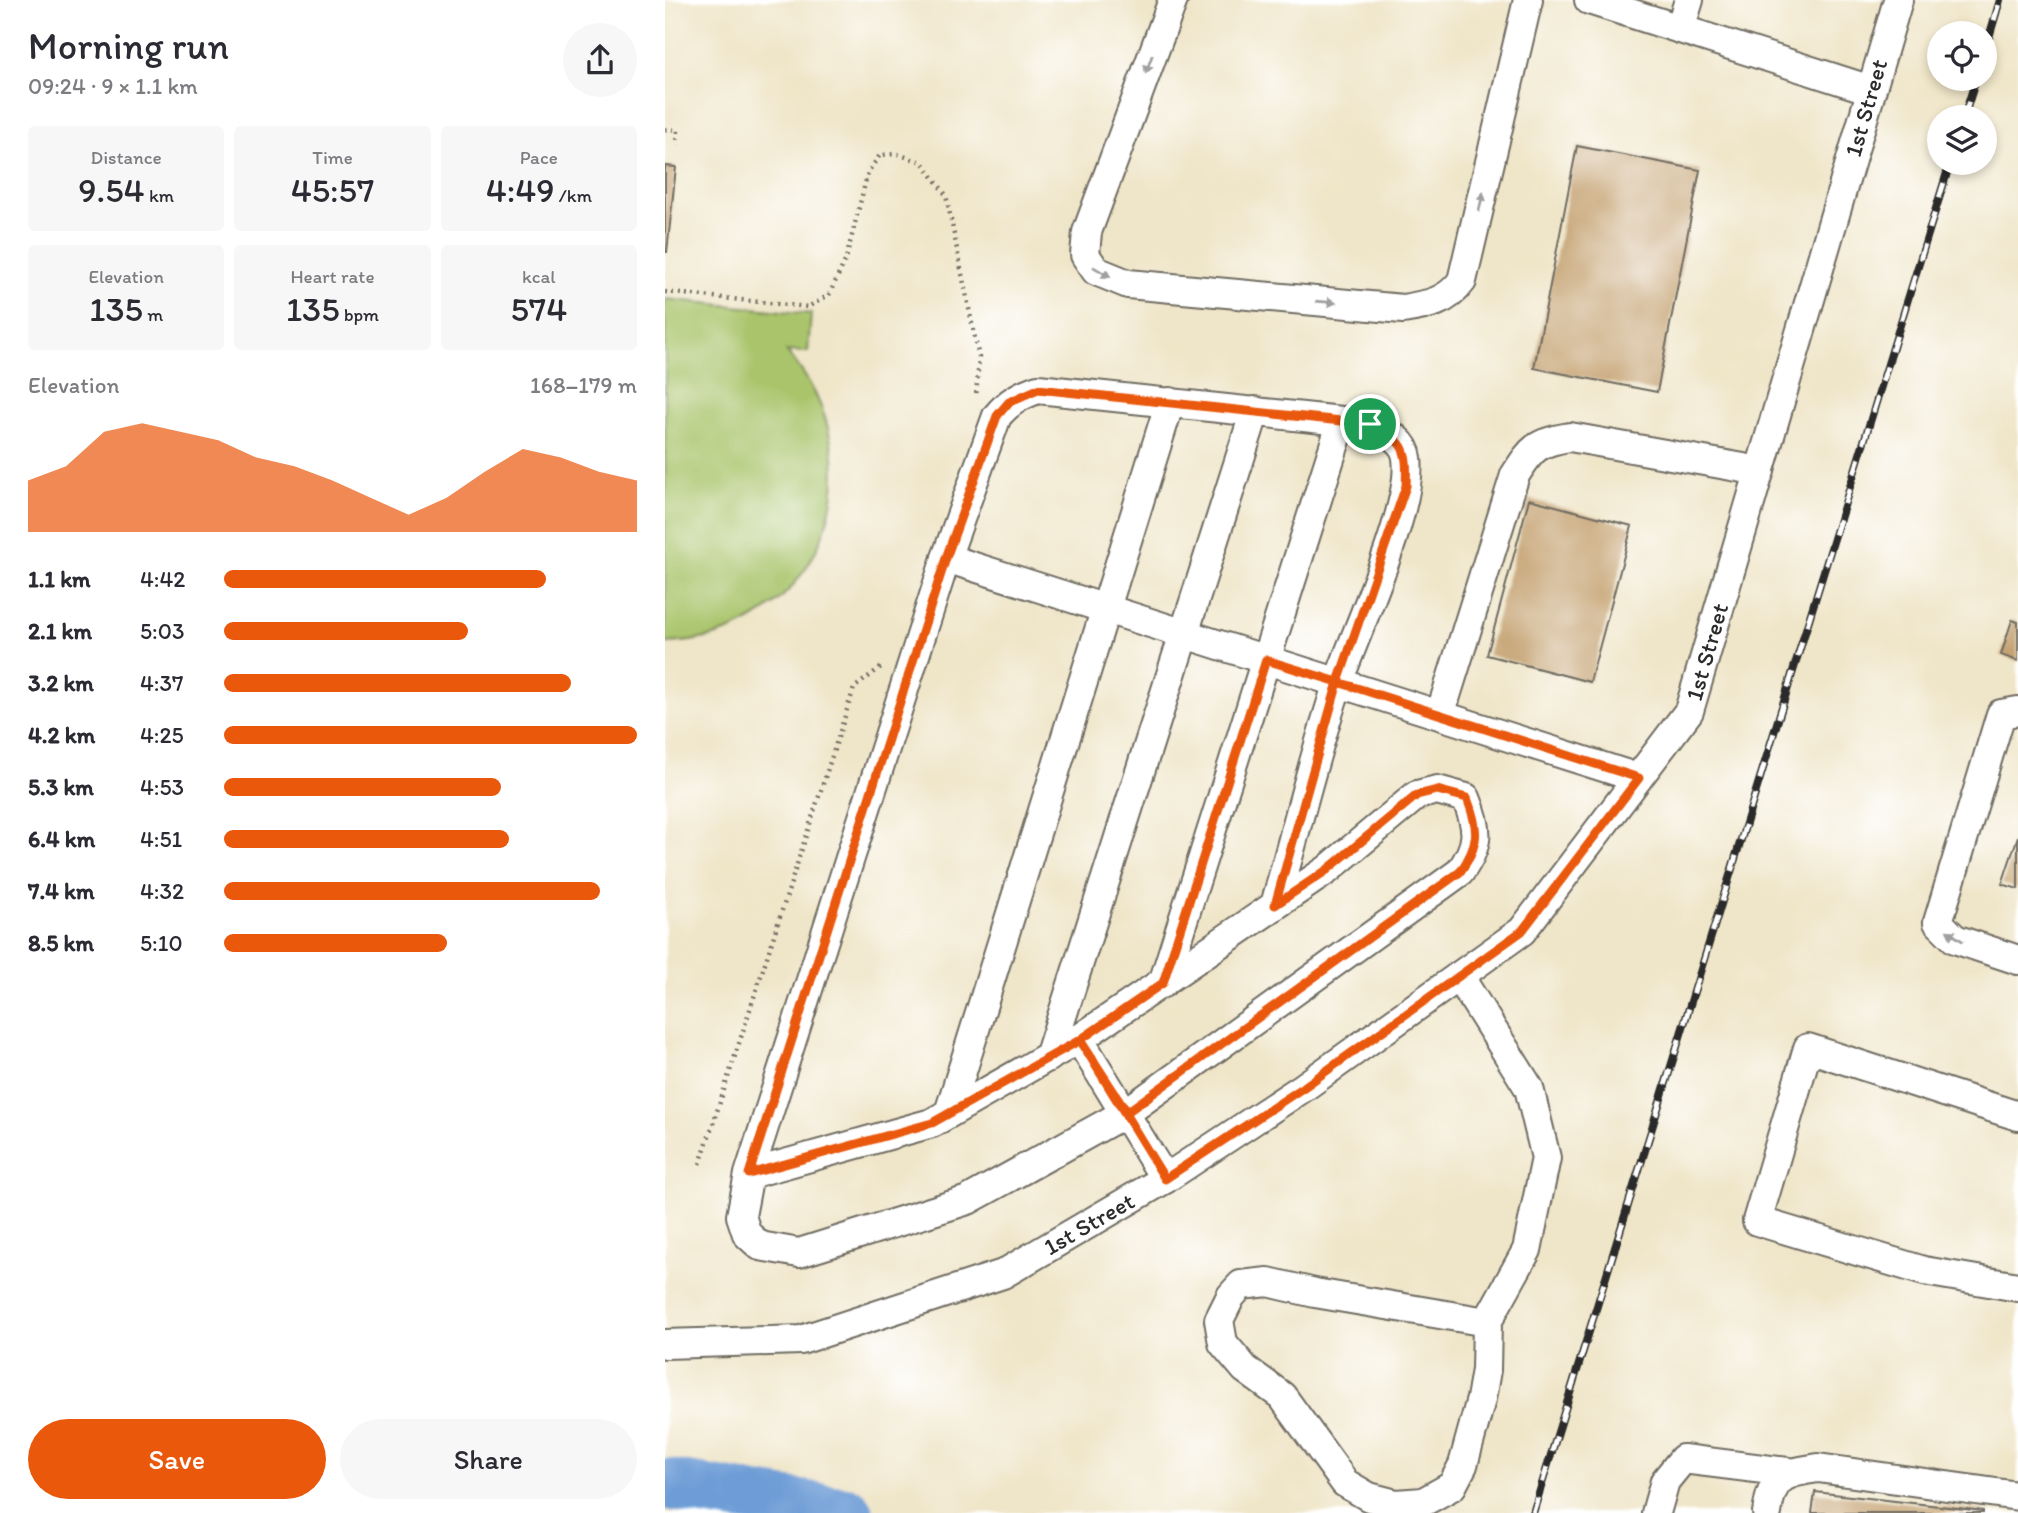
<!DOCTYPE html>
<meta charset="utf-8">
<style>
body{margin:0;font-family:Itim,sans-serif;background:#f7f7f7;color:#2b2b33;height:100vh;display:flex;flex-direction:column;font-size:26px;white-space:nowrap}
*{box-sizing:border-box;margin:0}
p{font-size:23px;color:#7c7c81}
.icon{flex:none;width:38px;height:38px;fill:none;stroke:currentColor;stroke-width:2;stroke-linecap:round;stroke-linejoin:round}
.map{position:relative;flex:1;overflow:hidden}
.drawer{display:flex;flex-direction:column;background:#fff;width:665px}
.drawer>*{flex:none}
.fabs{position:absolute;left:1262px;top:21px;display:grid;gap:14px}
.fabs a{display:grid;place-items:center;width:70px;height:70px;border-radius:50%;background:#fff;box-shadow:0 4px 10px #0003;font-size:35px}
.pin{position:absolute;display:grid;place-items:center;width:60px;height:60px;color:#fff;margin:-30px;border:4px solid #fff;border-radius:50%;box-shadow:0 2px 7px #0007}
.round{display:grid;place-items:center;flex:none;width:74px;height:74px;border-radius:37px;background:#f7f7f7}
.headline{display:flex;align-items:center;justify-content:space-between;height:119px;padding:0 28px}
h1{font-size:38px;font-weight:600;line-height:52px}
.metrics{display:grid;grid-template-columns:repeat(3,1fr);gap:10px;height:119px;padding:7px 28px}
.metrics div{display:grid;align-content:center;border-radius:7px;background:#f7f7f7;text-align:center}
.metrics b{font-size:35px;font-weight:600}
.metrics small{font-size:19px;font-weight:400}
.metrics p{font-size:19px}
.chart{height:196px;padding:14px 28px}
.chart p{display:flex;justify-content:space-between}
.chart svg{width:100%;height:126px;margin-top:7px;fill:#ea580c;opacity:.7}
.button{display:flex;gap:14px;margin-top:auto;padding:14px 28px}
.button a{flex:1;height:80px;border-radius:42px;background:#ea580c;color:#fff;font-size:28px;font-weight:600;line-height:80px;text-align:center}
.button a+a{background:#f7f7f7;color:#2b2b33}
ul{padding:0 28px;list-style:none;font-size:23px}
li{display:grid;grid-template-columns:112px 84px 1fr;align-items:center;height:52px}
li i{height:18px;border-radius:9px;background:#ea580c}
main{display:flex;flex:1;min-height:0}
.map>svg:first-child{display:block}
.green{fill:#a9c46a;stroke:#6a784a;stroke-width:2}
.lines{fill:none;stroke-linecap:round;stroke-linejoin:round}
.river{stroke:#6d9cd6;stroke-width:51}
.building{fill:#c5a271}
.minor-casing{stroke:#706c62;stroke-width:32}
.path{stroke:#706c62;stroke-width:4.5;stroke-dasharray:2 5;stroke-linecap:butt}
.minor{stroke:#fff;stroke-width:28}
.rail-casing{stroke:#2b2b2b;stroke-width:8}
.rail{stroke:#fff;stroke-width:5;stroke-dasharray:16;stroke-linecap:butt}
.oneway{fill:#a0a0a0}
.route-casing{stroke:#fff;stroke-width:14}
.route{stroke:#ea580c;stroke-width:9}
.labels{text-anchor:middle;stroke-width:6;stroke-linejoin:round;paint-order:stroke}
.street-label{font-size:24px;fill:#2b2b2b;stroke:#fff}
</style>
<main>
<section class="drawer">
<div class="headline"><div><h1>Morning run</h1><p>09:24 · 9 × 1.1 km</p></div><a class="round"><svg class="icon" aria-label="share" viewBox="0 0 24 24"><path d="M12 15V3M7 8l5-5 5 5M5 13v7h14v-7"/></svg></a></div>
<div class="metrics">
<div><p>Distance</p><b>9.54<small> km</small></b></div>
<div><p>Time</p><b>45:57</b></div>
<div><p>Pace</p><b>4:49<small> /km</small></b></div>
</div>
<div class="metrics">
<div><p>Elevation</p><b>135<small> m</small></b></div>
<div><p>Heart rate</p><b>135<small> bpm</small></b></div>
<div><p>kcal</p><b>574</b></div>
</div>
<div class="chart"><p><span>Elevation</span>168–179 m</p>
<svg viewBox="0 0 160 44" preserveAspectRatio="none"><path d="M0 44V26L10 21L20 9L30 6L40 9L50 12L60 18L70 21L80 26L90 32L100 38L110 32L120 23L130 15L140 18L150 23L160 26V44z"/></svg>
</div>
<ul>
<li><b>1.1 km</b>4:42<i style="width:78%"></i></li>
<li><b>2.1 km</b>5:03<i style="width:59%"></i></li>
<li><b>3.2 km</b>4:37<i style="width:84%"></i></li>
<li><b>4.2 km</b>4:25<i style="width:100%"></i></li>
<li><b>5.3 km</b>4:53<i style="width:67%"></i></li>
<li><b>6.4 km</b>4:51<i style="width:69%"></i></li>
<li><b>7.4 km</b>4:32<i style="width:91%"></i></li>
<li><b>8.5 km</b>5:10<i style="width:54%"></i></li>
</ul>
<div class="button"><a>Save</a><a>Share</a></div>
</section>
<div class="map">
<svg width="1353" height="1513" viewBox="0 0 1353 1513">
<rect width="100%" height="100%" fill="#fff"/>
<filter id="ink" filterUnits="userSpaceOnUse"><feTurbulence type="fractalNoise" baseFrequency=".0143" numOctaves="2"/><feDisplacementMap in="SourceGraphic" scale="14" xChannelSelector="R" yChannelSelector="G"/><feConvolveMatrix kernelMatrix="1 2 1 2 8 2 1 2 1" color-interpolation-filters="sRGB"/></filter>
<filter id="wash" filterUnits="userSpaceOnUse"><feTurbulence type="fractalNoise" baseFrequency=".00686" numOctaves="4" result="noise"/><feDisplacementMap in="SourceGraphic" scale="28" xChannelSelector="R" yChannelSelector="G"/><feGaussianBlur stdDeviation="1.57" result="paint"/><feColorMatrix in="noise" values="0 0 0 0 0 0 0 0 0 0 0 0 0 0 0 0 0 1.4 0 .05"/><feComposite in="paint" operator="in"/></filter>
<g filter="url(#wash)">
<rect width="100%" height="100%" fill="#efe5c8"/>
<path class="green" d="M0,299L146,314L143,352L121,351C221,463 156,640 0,643Z"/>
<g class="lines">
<polyline class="river" points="0,1484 183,1513"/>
</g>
<g id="blocks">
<g class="building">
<polygon points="912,146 1035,170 992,392 869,368"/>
<polygon points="0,166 11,167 2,252 0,252"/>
<polygon points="864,499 967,526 925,682 822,655"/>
<polygon points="1347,620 1353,622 1353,661 1336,655"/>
<polygon points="1353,836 1353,889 1337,884"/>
<polygon points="1150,1492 1318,1511 1318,1513 1147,1513"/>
</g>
</g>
</g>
<g filter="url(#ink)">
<use href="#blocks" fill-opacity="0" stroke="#706c62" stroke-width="2"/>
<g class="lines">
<defs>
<g id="minor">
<path d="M508,0L422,232L420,255L431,271L463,284L738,309C763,305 782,302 797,281L863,0"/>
<polyline points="924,0 1015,29"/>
<polyline points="1024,0 1015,29 1206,90"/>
<polyline points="281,558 973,778"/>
<polyline points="1353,711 1336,714 1273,922 1290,939 1353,960"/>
<path d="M775,715L850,475C867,448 872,442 905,437L1095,471"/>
<polyline points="794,976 864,1088 881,1158 862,1250 822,1322 821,1370 816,1399 798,1465 787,1486 758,1502 731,1504 704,1497 680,1483 617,1396 580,1369 558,1343 554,1320 566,1296 576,1285 603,1282 650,1293 822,1322"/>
<polyline points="498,983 677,421"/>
<polyline points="414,1039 500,1179"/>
<polyline points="384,1057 590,411"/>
<polyline points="284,1113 505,402"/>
<polyline points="1353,1116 1143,1048 1092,1221 1259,1271 1353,1287"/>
<path d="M84,1174L267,1123L414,1039L662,870L752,795L772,790L801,798C814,829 815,844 795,872L462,1112L303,1200L134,1253L95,1246L82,1234L76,1216L84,1174L281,558L332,416C344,402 355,395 373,389L705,424C720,432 740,439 742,458C749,506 692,629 674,680C649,754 631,831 610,905"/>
<polyline points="0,1344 136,1340 338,1274 500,1179 639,1087 857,931 1024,711 1233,0"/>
<polyline points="991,1513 1000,1481 1018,1459 1123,1472"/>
<path d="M1102,1513C1107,1476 1119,1473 1153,1468L1353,1496"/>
</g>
</defs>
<use href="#minor" class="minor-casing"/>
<g class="path">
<polyline points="0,129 13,130 12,145"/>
<polyline points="0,292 143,307 164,295 181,259 203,172 215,155 232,154 257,162 281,195 314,358 311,397"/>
<polyline points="35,1164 189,688 216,667"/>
</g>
<use href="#minor" class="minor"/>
<defs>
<g id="rail">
<polyline points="1320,51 1335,0"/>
<polyline points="1299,117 1311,79"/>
<polyline points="868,1513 1285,163"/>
</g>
</defs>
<use href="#rail" class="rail-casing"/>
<use href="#rail" class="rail"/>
</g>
<defs><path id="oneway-solid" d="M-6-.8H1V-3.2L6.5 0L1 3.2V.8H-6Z" transform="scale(1.75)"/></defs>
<g class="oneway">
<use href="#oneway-solid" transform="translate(484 64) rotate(110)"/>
<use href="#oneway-solid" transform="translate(816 202) rotate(-77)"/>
<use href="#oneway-solid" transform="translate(437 272) rotate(31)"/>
<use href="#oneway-solid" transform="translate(661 302) rotate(5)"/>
<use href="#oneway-solid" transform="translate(1290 936) rotate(-146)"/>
</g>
</g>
<g class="lines" filter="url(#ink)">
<defs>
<path id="route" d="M705,424L373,389L344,402L332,416L281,558L84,1174L267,1123L415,1040L500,1179L639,1087L857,931L974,778L673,682L610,905L662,870L752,795L772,790L802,798C814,829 815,844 795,872L462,1112L415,1040L498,983L601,660L673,682L741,486C743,447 740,442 705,424"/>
</defs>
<use href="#route" class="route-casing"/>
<use href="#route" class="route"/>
</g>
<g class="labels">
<g class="street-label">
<text transform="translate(1201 108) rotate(-74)" y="8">1st Street</text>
<text transform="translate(1042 652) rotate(-74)" y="8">1st Street</text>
<text transform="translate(424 1224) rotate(-30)" y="8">1st Street</text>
</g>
</g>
</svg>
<div class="fabs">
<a><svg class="icon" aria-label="locate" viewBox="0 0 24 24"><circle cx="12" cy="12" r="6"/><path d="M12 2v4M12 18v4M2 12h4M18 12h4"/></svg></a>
<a><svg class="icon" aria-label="layers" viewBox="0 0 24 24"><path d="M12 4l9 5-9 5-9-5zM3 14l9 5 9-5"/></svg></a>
</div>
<div class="pin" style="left:705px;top:424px;background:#1e9e55"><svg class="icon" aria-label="arrive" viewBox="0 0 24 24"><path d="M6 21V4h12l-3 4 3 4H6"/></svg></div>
</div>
</main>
